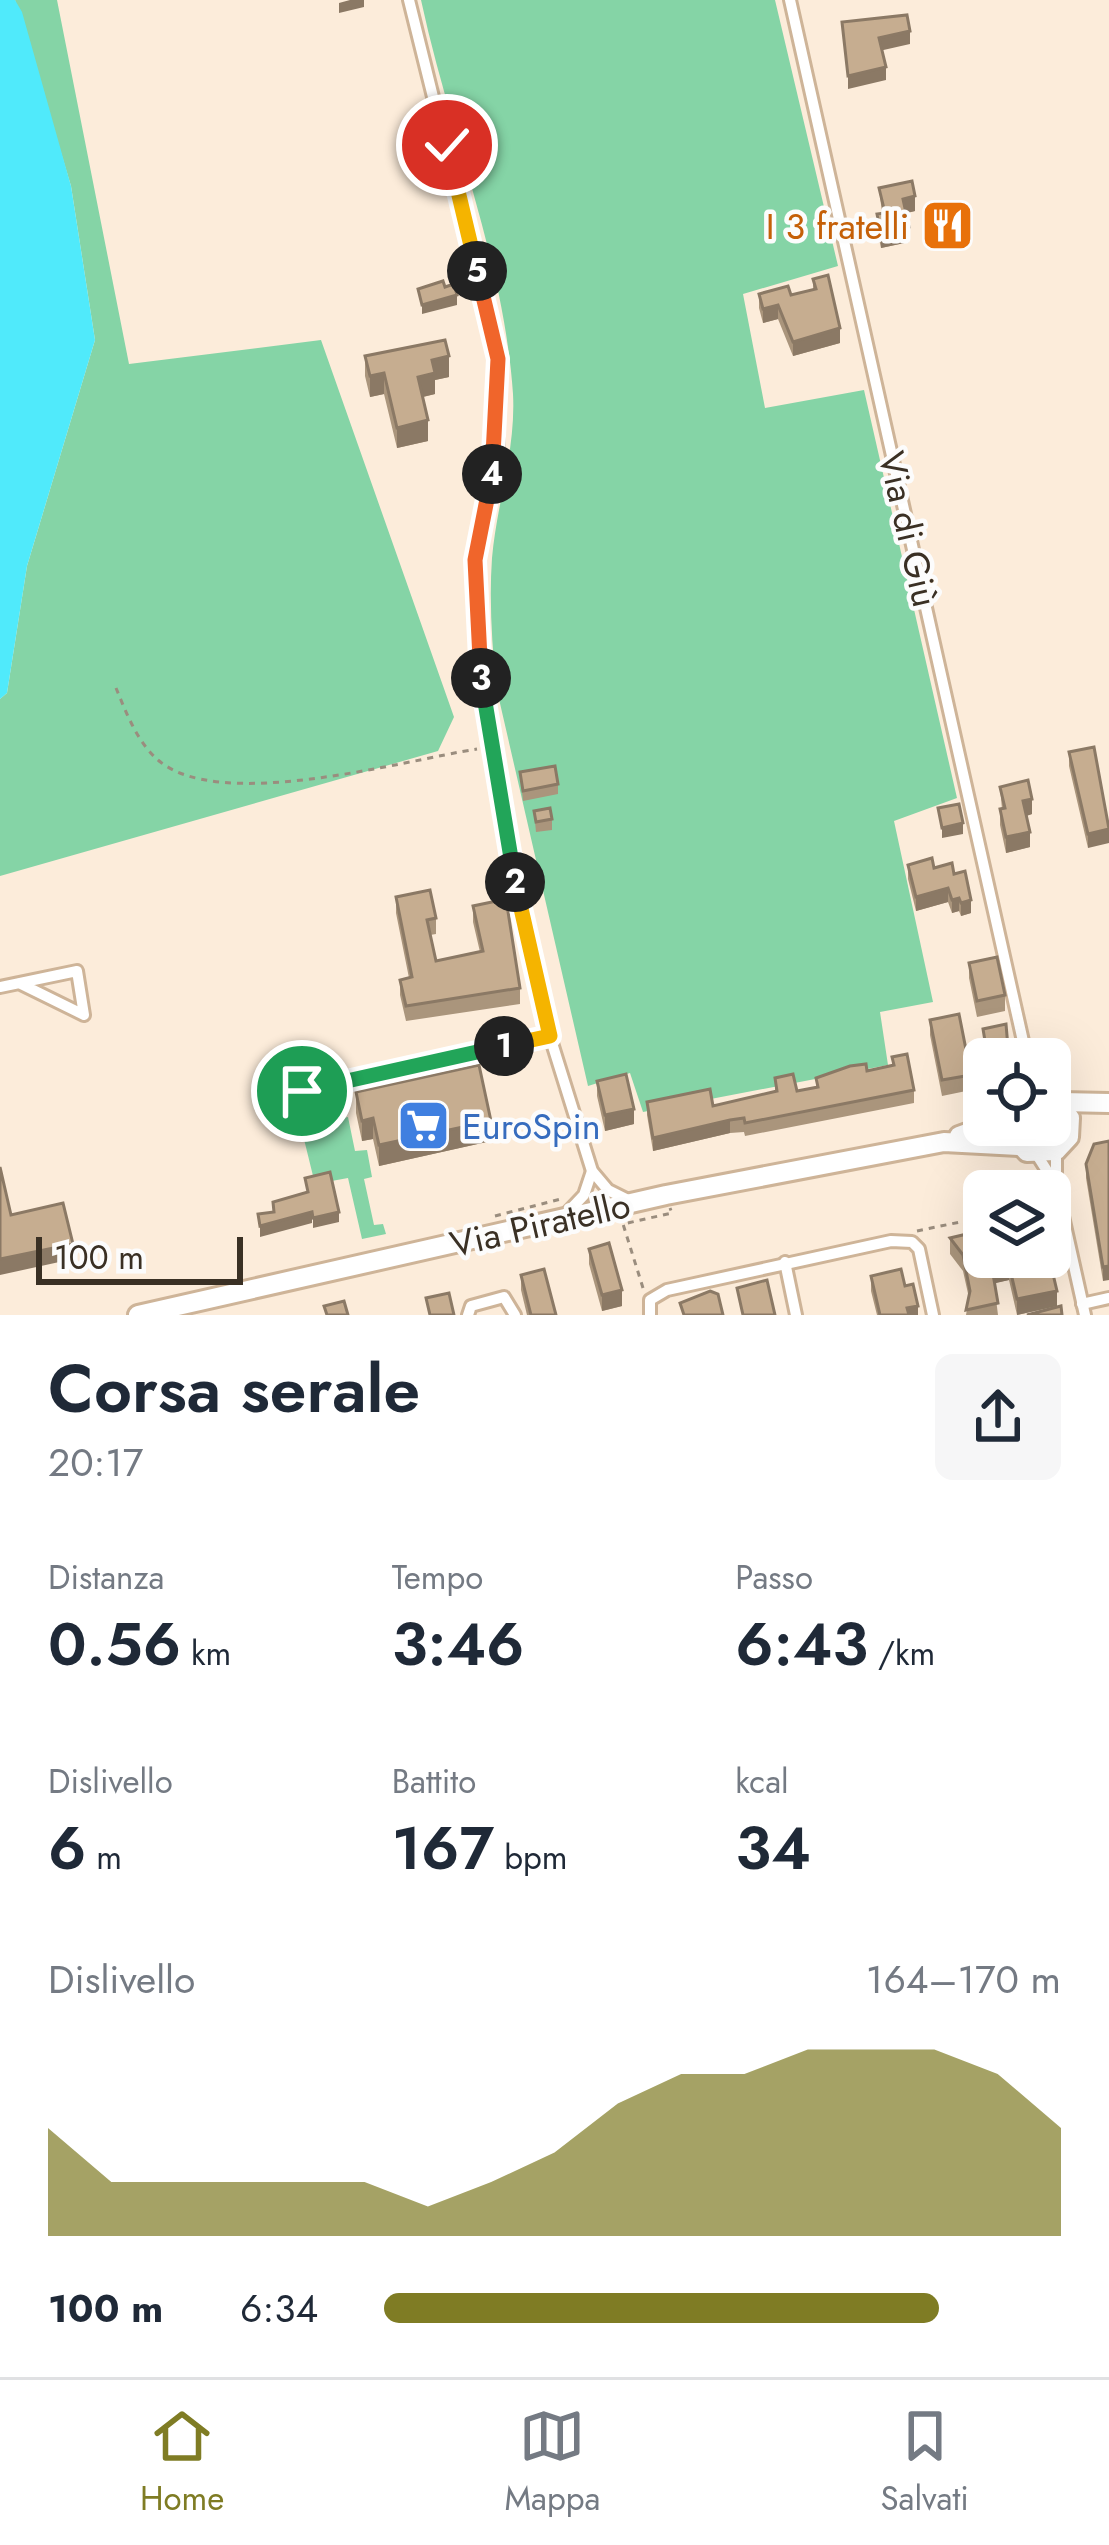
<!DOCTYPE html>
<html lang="it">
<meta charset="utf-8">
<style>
body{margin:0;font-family:Jost,sans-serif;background:#f6f6f7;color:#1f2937;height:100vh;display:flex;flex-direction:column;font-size:45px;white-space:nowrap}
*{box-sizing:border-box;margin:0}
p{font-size:39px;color:#747a83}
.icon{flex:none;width:66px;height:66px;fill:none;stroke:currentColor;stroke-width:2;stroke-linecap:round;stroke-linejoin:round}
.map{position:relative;height:1315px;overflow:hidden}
.side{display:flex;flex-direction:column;background:#fff;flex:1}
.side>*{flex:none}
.fabs{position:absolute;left:963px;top:1038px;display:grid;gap:24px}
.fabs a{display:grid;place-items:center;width:108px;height:108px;border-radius:18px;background:#fff;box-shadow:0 12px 48px #0002;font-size:60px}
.scale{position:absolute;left:36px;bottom:30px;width:207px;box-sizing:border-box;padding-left:12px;border:6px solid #3a3024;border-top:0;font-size:33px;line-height:42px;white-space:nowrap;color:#3a3024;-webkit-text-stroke:9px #fcfcfc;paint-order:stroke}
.pin{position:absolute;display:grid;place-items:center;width:102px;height:102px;color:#fff;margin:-51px;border:6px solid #fff;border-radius:50%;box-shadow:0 3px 12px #0007}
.km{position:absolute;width:60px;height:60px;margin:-30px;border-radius:50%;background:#222;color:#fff;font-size:33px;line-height:60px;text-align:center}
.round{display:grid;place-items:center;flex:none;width:126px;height:126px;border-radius:18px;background:#f6f6f7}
.summary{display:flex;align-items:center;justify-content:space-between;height:204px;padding:0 48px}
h1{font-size:66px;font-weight:600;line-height:90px}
.figures{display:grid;grid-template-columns:repeat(3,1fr);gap:18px;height:204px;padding:12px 48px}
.figures div{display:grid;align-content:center}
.figures b{font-size:60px;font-weight:600}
.figures small{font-size:33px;font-weight:400}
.figures p{font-size:33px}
.chart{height:336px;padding:24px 48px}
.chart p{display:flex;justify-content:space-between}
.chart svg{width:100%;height:216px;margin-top:12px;fill:#7f7c24;opacity:.7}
ul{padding:0 48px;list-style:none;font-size:39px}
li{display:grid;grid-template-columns:192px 144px 1fr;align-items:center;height:90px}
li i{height:30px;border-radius:15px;background:#7f7c24}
.tab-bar{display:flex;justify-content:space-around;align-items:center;height:168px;border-top:3px solid #e0e1e3;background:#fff;font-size:33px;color:#747a83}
.tab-bar a{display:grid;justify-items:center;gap:6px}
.tab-bar .selected{color:#7f7c24}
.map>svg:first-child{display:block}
.green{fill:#85d4a6}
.water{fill:#50eafb}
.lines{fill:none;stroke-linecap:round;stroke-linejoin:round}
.street-casing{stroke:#ceb498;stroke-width:16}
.primary-casing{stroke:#ceb498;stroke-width:24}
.path{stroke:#9a8d7e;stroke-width:3;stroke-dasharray:6 6;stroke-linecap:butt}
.street{stroke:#fff;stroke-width:10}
.primary{stroke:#fff;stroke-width:18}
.wall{fill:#aa957c}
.shaded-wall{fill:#8b7965}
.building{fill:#c6ad90;stroke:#8b7965;stroke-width:3}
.split-1-casing{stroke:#fff;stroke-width:24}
.split-2-casing{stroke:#fff;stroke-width:24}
.split-3-casing{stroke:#fff;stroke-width:24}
.split-4-casing{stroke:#fff;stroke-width:24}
.split-5-casing{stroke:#fff;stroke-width:24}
.split-6-casing{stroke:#fff;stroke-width:24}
.split-1{stroke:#22a559;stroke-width:15}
.split-2{stroke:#f5b400;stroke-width:15}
.split-3{stroke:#22a559;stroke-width:15}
.split-4{stroke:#f0652b;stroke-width:15}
.split-5{stroke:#f0652b;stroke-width:15}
.split-6{stroke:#f5b400;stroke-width:15}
.labels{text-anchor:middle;stroke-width:9;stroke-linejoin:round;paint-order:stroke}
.food-label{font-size:36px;fill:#c56008;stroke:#fcfcfc;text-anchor:end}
.street-label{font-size:36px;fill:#3a3024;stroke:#fcfcfc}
.shop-label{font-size:36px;fill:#366cbe;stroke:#fcfcfc;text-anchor:start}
</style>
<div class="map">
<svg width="1109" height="1315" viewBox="0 0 1109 1315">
<rect width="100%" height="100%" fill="#fcecda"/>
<g class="green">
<polygon points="15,0 57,0 129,364 321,340 454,717 438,751 0,876 0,699 7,693 27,566 95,340 71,186"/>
<path d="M421,0H775L838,266L743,294L765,408L864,390L957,798L894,821L933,1002L880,1012L888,1065L643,1112L630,1073L588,1086L496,686C492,643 489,601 492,558C497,502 516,450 513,394C504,260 449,131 421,0Z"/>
<polygon points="348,1117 355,1151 367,1150 372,1177 364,1179 374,1225 383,1224 386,1234 362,1239 348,1178 315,1184 301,1127"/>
</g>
<polygon class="water" points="0,0 15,0 22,12 71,186 95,340 27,566 7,693 0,699"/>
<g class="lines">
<defs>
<g id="street">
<polyline points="409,0 498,359 498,446 475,560 476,648 499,796 542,1011 592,1171 608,1190 630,1201"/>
<polyline points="790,0 1027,1059"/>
<polyline points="0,987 77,971 84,1015 19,983"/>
<polyline points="302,1091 550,1037"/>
<polyline points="1037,1155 1056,1185 1056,1151"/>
<polyline points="1056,1185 1085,1315"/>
<polyline points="566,1214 584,1195 592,1171"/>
<polyline points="785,1262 796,1315"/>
<polyline points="1082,1304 1109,1298"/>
<polyline points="468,1315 471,1306 504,1297 515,1315"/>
<polyline points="650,1315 650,1300 667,1290 891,1241 912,1242 919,1249 933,1315"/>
</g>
<g id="primary">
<polyline points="1061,1102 1109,1103"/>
<polyline points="1011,1125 1013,1137 1027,1152 1056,1151 1069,1137 1070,1118 1050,1097"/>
<polyline points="959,1136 989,1125"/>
<polyline points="138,1315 666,1195 944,1142 1019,1146"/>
</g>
</defs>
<use href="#street" class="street-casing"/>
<use href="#primary" class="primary-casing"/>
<g class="path">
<path d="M116,688C126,712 137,742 158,760C219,813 401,761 477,749"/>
<polyline points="495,1216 561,1199"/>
<polyline points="917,1231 984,1217"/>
<polyline points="643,1288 623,1224 672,1213 670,1208"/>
</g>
<use href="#street" class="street"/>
<use href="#primary" class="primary"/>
</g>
<g class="wall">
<polygon points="879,188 915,211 906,213 909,242 881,248 877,230 877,214 882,213"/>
<polygon points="813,279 840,343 793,356 778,319 763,323 759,308 759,294 791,295 813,290"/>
<polygon points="365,356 449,377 435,380 435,394 423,397 428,441 397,448 384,394 370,397 365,376"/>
<polygon points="1094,747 1088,848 1069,766 1069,752"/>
<polygon points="520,772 558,784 558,794 523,801"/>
<polygon points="1000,787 1032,814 1026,816 1030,847 1006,853 1000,825 1000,809 1002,809"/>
<polygon points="534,811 552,819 552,830 536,832"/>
<polygon points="908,865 934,868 954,874 971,913 961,916 959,911 952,913 948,902 916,911 908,879"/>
<polygon points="396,897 436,918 436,934 430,935 436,961 480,952 473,922 473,906 520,988 520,1004 406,1021 400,995 400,980 409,978 396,913"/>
<polygon points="969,963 1005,995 1005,1011 977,1017 969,978"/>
<polygon points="930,1020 971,1075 971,1090 942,1096 930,1035"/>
<polygon points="892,1057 914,1090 914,1103 745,1136 744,1132 730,1133 653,1151 647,1115 647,1102 713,1106 775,1091 775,1078 797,1091 816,1087 816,1078 892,1066"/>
<polygon points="597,1081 634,1124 605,1131 597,1096"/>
<polygon points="356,1092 491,1141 379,1166 373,1139 362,1141 356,1113"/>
<polygon points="1109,1141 1103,1281 1086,1178 1086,1164"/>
<polygon points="950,1238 1049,1257 1057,1306 1017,1315 1009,1280 994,1283 998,1315 966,1315 969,1298 963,1271 950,1254"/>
<polygon points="589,1249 622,1306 602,1311 589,1264"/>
<polygon points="521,1275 556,1315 527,1315 521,1290"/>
<polygon points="871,1276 905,1286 918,1315 877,1315 871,1291"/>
</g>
<g class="shaded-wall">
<polygon points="350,0 364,0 364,7 339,13 339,3"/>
<polygon points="910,31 910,44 879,51 879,38"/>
<polygon points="886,67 886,80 848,89 848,76"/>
<polygon points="915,196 915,211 903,214 903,199"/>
<polygon points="909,227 909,242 881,248 881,233"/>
<polygon points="457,295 457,305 422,314 422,305"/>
<polygon points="778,305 778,319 763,323 763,309"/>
<polygon points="840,328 840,343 793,356 793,342"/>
<polygon points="449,356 449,377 435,380 435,394 418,398 418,377 432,360"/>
<polygon points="384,373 384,394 370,397 370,376"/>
<polygon points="428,420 428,441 397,448 397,428"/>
<polygon points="1032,799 1032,814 1023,817 1023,801"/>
<polygon points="963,823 963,834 942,838 942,828"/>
<polygon points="1109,829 1109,843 1088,848 1088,834"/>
<polygon points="1030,832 1030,847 1006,853 1006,837"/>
<polygon points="948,888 948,902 916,911 916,897"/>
<polygon points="959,898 959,911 952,913 952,900"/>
<polygon points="971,900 971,913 961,916 961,903"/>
<polygon points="634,1109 634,1124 605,1131 605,1115"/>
<polygon points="373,1118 373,1139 362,1141 362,1121"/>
<polygon points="730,1120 730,1133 653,1151 653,1138"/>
<polygon points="491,1121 491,1141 379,1166 379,1145"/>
<polygon points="312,1212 312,1223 260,1237 260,1226"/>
<polygon points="339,1212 339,1222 313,1228 313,1218"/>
<polygon points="73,1244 73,1259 0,1275 0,1259"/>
<polygon points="1009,1265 1009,1280 992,1284 992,1268"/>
<polygon points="1109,1266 1109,1280 1103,1281 1103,1267"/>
<polygon points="622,1290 622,1306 602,1311 602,1295"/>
<polygon points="1057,1291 1057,1306 1017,1315 1017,1299"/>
<polygon points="918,1306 918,1315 907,1315 907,1308"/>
</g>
<g class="building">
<polygon points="907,15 910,31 879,38 886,67 848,76 842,22"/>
<polygon points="912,181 915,196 903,199 909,227 881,233 877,214 885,213 879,188"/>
<polygon points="828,275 840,328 793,342 778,305 763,309 759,294 788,286 791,295 816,289 813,279"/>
<polygon points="443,281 445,287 454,284 457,295 422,305 418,289"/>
<polygon points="445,340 449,356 432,360 435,373 418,377 428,420 397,428 384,373 370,376 365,356"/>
<polygon points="1094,747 1109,829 1088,834 1069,752"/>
<polygon points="555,766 558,784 523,791 520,772"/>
<polygon points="1028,780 1032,799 1023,801 1030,832 1006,837 1000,809 1005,808 1000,787"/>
<polygon points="959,804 963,823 942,828 938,808"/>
<polygon points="550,808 552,819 536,822 534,811"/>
<polygon points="932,858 934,868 952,863 954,874 965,871 971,900 961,903 959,898 952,900 948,888 916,897 908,865"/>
<polygon points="430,890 436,918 427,920 436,961 483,951 473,906 506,899 520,988 406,1006 400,980 412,977 396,897"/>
<polygon points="997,957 1005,995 977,1001 969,963"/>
<polygon points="959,1014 971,1075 942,1080 930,1020"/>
<polygon points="1006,1024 1009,1059 988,1059 983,1029"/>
<polygon points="907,1054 914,1090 745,1123 744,1118 730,1120 653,1138 647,1102 710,1089 713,1106 777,1091 775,1078 793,1074 797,1091 818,1087 816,1078 850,1066 866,1064 867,1071 894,1065 892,1057"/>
<polygon points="479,1065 491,1121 379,1145 373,1118 362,1121 356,1092"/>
<polygon points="626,1074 634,1109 605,1115 597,1081"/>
<polygon points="1109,1141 1109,1266 1103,1267 1086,1164 1094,1144"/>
<polygon points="0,1167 11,1215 63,1203 73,1244 0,1259"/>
<polygon points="330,1172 339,1212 313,1218 312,1212 260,1226 258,1214 274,1212 273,1202 308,1192 305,1178"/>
<polygon points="984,1230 984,1257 1049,1257 1057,1291 1017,1299 1009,1265 992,1268 998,1303 966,1310 970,1291 963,1255 950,1238"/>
<polygon points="609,1243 622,1290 602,1295 589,1249"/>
<polygon points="544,1269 556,1315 531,1315 521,1275"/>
<polygon points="901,1269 905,1286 913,1284 918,1306 907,1308 909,1315 880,1315 871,1276"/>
<polygon points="767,1280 775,1315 743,1315 737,1288"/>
<polygon points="710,1291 718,1294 723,1315 684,1315 680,1303"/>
<polygon points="449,1293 454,1315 430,1315 426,1298"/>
<polygon points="344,1301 348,1315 327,1315 324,1306"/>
<polygon points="1061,1306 1062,1315 1027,1315"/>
</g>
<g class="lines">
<defs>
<polyline id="split-1" points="302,1091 504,1046"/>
<polyline id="split-2" points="504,1046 550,1036 515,882"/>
<polyline id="split-3" points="481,678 515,882"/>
<polyline id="split-4" points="481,678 475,560 492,474"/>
<polyline id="split-5" points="477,271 498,359 492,474"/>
<polyline id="split-6" points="447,145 477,271"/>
</defs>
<use href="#split-1" class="split-1-casing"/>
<use href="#split-2" class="split-2-casing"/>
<use href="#split-3" class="split-3-casing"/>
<use href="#split-4" class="split-4-casing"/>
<use href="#split-5" class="split-5-casing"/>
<use href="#split-6" class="split-6-casing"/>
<use href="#split-1" class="split-1"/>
<use href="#split-2" class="split-2"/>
<use href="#split-3" class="split-3"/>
<use href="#split-4" class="split-4"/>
<use href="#split-5" class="split-5"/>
<use href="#split-6" class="split-6"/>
</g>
<defs>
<symbol id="restaurant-square" viewBox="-11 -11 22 22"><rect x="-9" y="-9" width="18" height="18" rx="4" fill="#e8710a" stroke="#fcfcfc"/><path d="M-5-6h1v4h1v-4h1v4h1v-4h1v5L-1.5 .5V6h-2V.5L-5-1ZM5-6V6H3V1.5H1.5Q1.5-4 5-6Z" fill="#fff"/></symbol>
<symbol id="supermarket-square" viewBox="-11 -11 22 22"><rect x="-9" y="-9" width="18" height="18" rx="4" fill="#3f7fe0" stroke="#fcfcfc"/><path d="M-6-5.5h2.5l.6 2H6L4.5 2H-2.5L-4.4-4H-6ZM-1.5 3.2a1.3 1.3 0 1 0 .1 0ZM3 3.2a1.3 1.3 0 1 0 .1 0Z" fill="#fff"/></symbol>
</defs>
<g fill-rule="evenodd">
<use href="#restaurant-square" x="918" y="196" width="59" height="59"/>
<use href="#supermarket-square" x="394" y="1096" width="59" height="59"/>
</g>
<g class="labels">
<g class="food-label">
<text x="909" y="239">I 3 fratelli</text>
</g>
<g class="street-label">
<text transform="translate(909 529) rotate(77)" y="13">Via di Giù</text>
<text transform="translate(540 1224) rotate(-13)" y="13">Via Piratello</text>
</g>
<g class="shop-label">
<text x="462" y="1139">EuroSpin</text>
</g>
</g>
</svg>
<div class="fabs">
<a><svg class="icon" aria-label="locate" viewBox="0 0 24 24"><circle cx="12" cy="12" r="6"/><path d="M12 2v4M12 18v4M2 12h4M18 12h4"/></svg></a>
<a><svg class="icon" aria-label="layers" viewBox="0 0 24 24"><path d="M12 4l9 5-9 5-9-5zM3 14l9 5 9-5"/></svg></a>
</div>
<div class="scale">100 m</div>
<div class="pin" style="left:302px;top:1091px;background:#1e9e55"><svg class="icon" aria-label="arrive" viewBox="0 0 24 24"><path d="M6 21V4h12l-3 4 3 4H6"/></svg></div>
<div class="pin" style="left:447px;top:145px;background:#d93025"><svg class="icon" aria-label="check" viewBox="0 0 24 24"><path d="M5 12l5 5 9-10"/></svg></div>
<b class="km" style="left:504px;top:1046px">1</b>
<b class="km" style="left:515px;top:882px">2</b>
<b class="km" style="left:481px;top:678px">3</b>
<b class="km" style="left:492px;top:474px">4</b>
<b class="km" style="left:477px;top:271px">5</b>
</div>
<section class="side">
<div class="summary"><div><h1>Corsa serale</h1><p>20:17</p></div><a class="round"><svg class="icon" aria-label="share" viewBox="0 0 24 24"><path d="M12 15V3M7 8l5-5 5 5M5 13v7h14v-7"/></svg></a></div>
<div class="figures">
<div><p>Distanza</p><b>0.56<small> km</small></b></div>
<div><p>Tempo</p><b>3:46</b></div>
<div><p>Passo</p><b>6:43<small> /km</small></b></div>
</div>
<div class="figures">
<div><p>Dislivello</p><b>6<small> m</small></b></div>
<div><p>Battito</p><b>167<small> bpm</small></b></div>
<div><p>kcal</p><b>34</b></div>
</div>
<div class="chart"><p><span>Dislivello</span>164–170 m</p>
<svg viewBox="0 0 160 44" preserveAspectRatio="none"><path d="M0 44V22L10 33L20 33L30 33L40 33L50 33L60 38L70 33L80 27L90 17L100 11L110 11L120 6L130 6L140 6L150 11L160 22V44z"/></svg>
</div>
<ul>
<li><b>100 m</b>6:34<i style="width:82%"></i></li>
</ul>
</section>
<nav class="tab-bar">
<a class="selected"><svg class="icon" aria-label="home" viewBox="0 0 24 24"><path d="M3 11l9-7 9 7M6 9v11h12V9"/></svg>Home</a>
<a><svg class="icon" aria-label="map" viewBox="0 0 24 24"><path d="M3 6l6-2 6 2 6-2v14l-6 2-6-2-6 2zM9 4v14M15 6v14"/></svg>Mappa</a>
<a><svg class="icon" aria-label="saved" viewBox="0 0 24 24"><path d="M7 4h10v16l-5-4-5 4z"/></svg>Salvati</a>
</nav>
